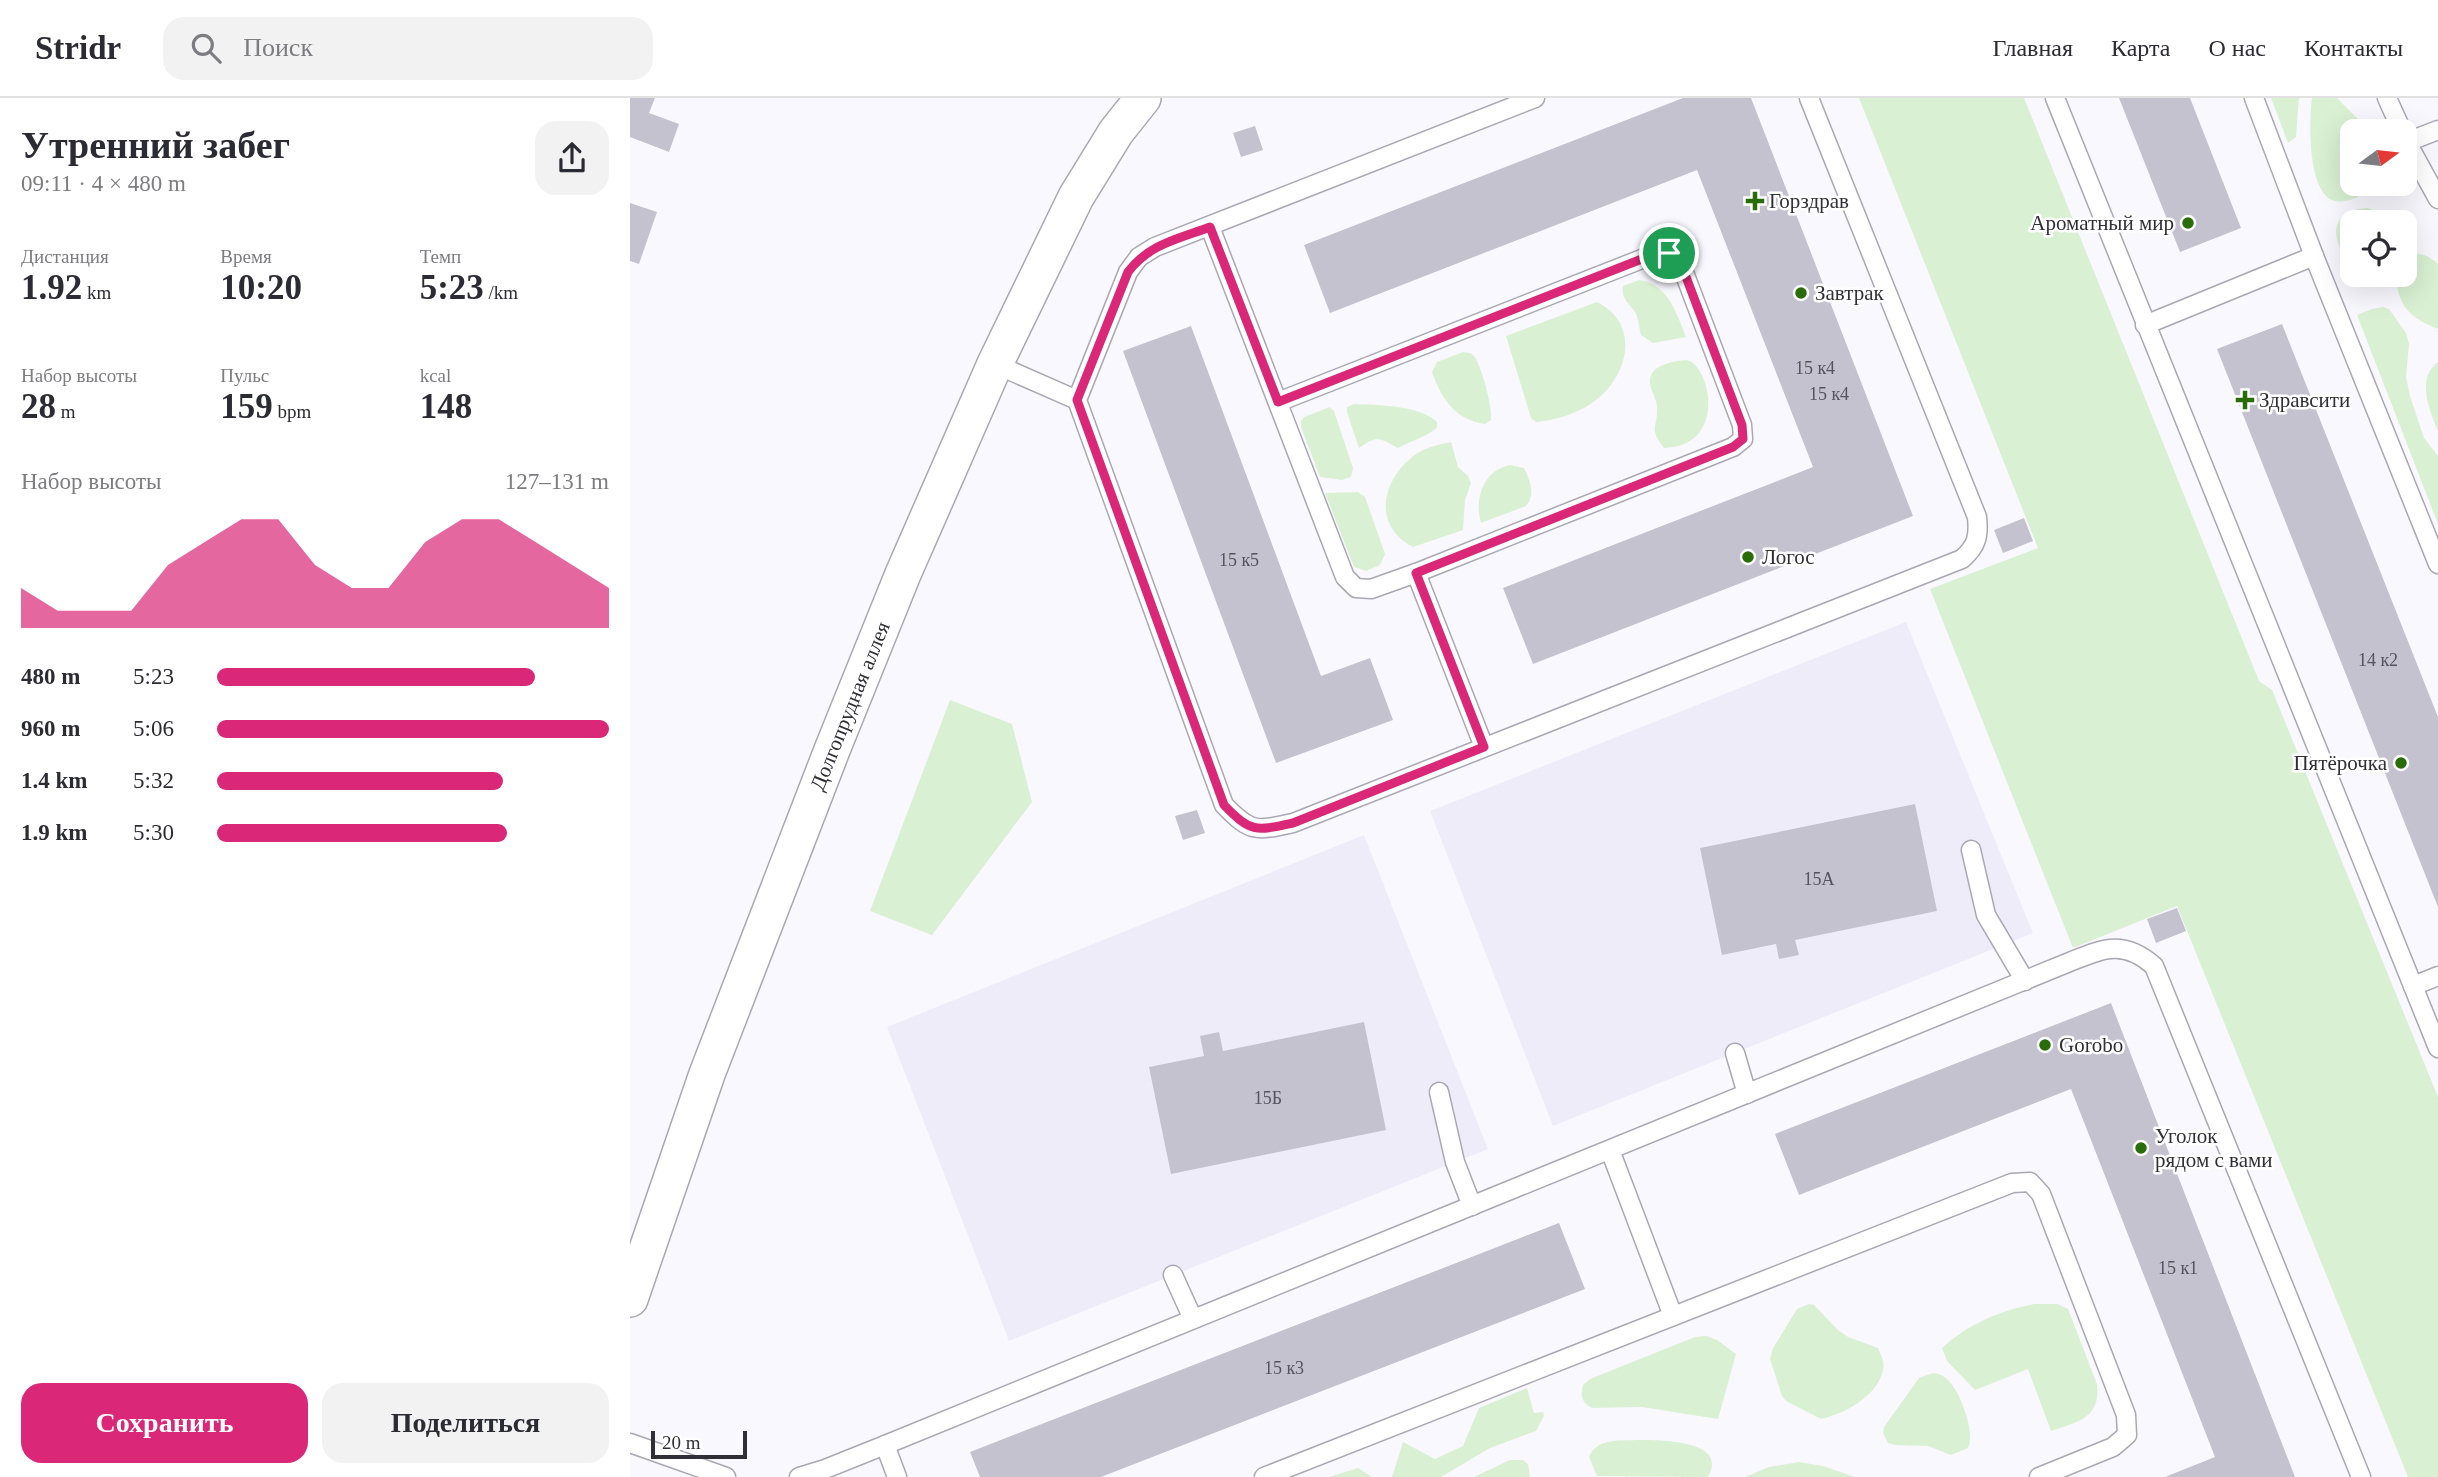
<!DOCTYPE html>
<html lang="ru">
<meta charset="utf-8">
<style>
body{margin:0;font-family:"Times New Roman",serif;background:#f2f2f3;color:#2b2b33;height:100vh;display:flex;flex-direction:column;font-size:26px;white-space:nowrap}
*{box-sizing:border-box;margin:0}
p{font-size:23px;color:#7c7c81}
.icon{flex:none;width:38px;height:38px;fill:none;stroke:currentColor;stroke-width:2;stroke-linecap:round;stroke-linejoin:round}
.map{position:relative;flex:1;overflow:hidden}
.side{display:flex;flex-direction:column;background:#fff;width:630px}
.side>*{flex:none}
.needle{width:46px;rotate:75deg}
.buttons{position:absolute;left:1710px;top:21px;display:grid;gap:14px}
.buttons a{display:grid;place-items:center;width:77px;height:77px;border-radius:14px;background:#fff;box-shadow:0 7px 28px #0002;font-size:35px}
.scale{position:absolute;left:21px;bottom:18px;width:96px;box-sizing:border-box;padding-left:7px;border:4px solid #302f35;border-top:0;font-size:19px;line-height:24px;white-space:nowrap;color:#302f35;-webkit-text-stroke:5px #fff;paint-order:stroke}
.pin{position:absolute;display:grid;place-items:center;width:60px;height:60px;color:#fff;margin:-30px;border:4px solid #fff;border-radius:50%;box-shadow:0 2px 7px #0007}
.round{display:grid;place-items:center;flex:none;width:74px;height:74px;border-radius:21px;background:#f2f2f3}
.overview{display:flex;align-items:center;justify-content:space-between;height:119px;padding:0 21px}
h1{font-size:38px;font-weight:700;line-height:52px}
.stats{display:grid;grid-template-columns:repeat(3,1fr);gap:10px;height:119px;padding:7px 21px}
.stats div{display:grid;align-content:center}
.stats b{font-size:35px;font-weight:700}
.stats small{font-size:19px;font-weight:400}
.stats p{font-size:19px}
.chart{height:196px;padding:14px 21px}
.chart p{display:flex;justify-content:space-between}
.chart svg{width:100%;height:126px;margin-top:7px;fill:#db2777;opacity:.7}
.cta{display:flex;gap:14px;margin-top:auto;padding:14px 21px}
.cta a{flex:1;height:80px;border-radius:21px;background:#db2777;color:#fff;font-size:28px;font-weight:700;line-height:80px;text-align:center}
.cta a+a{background:#f2f2f3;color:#2b2b33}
ul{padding:0 21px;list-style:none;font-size:23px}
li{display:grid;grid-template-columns:112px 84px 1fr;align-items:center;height:52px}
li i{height:18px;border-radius:9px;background:#db2777}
header{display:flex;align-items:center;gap:42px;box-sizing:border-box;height:98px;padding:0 35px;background:#fff;border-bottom:2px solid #e1e1e2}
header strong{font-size:33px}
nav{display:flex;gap:38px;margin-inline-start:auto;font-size:24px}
.search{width:490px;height:63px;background:#f2f2f3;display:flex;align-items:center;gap:18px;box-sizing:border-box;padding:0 24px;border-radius:21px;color:#7c7c81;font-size:26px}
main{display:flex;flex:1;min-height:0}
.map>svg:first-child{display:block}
.built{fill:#efecfa}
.green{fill:#d9f0d2}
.building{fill:#c5c2d0}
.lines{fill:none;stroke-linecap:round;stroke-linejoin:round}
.lane-casing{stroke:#aaa7b5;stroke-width:21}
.street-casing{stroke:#aaa7b5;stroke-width:38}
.lane{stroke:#fff;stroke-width:18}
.street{stroke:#fff;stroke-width:35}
.route-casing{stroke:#fff;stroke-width:14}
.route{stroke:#db2777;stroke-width:9}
.poi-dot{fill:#286d09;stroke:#fff;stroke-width:2.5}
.labels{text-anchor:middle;stroke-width:5;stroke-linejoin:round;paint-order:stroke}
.number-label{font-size:18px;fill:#55545c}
.poi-label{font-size:21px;fill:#302f35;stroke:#fff;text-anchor:start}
.street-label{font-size:21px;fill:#302f35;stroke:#fff}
</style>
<header>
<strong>Stridr</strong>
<div class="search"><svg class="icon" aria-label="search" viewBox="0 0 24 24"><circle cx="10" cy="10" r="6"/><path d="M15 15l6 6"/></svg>Поиск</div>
<nav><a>Главная</a><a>Карта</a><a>О нас</a><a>Контакты</a></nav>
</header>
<main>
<section class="side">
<div class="overview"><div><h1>Утренний забег</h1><p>09:11 · 4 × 480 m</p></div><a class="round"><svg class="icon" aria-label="share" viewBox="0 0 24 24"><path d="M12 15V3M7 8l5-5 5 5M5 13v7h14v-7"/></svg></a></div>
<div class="stats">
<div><p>Дистанция</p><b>1.92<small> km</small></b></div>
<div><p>Время</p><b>10:20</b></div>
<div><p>Темп</p><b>5:23<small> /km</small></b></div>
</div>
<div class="stats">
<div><p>Набор высоты</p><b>28<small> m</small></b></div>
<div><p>Пульс</p><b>159<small> bpm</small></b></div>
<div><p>kcal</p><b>148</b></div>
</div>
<div class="chart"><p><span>Набор высоты</span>127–131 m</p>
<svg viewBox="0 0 160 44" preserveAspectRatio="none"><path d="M0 44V30L10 38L20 38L30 38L40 22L50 14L60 6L70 6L80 22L90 30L100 30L110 14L120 6L130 6L140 14L150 22L160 30V44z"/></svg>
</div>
<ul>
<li><b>480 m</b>5:23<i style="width:81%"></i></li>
<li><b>960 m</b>5:06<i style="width:100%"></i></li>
<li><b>1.4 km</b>5:32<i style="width:73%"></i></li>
<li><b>1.9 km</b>5:30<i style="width:74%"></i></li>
</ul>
<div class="cta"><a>Сохранить</a><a>Поделиться</a></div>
</section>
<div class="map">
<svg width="1808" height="1379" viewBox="0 0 1808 1379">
<rect width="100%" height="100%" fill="#faf8ff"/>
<g class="built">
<polygon points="1276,524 1403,835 923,1028 800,713"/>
<polygon points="734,737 858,1051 379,1243 257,929"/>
</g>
<g class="green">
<polygon points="1229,0 1394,0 1629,583 1642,592 1808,999 1808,1379 1778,1379 1547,808 1443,850 1300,491 1408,450"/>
<polygon points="1641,0 1669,0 1666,39 1658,45"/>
<path d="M1682,0H1707L1740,33H1722V86H1740C1734,97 1727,101 1714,103C1676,111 1679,22 1682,0Z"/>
<path d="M1738,110L1743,112L1749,124H1722V168H1720C1713,164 1712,156 1709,148C1700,124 1713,111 1738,110Z"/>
<path d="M1781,156C1793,155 1799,158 1808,166V231C1778,219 1769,208 1765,177H1774L1775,159Z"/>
<path d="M1009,182C1038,186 1046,214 1056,239L1023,245L1011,237C1009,230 1009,221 1005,214C999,205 991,201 993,188Z"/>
<path d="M967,204C1012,226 998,281 962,305C946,316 926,322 906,324L901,320L876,238Z"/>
<polygon points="1753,209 1759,211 1776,235 1779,246 1776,279 1780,298 1794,340 1808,358 1808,426 1727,217 1742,211"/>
<path d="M833,254C838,255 840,254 844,258C851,266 863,311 861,322L855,326C825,322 811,300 802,274L807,264Z"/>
<path d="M1056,262C1079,264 1100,348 1034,350C1018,329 1028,330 1027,309C1027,300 1019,291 1020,282C1021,266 1045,263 1056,262Z"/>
<path d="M1808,264V333C1799,312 1786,280 1808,264Z"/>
<path d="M724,306C747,307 790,307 807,324V329C801,337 779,344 768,350C748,340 748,337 729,350L717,314V309Z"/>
<polygon points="700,309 704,313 723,370 721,379 712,382 690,379 671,329 671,323 674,319"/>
<path d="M821,344L828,369L838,378L841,385L835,402L833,432L783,449C743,428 751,385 781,360C792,350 807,347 821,344Z"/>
<path d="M880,367L894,370C900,382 906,397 896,408L851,425C844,401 853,372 880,367Z"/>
<polygon points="728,394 735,399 755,456 750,467 736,473 724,469 695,395"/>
<polygon points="320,602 382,626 402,704 302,837 240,813"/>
<path d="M1179,1206L1184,1207L1208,1232L1218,1239L1248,1250C1251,1257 1255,1264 1253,1272C1248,1298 1214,1316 1191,1321L1156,1303L1152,1298L1140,1261L1143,1250L1167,1211Z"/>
<path d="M1404,1206H1428L1438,1211L1467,1286C1471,1320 1448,1324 1421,1333L1398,1271L1345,1292L1317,1263L1312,1250C1338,1226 1369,1213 1404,1206Z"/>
<path d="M1076,1238L1087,1242L1106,1256L1088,1321L1012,1309L962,1310C952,1305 950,1298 953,1287L960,1281L1065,1239Z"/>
<path d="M1303,1275C1309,1276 1313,1277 1318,1282C1330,1293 1346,1336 1338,1350L1321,1357L1298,1348L1265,1347L1258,1345L1253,1335L1254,1329L1289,1280Z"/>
<polygon points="897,1290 904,1315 913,1314 914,1318 906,1333 860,1350 811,1379 762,1379 773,1344 805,1361 833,1348 849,1310"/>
<path d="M1006,1342C1027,1342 1100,1341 1078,1379L967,1378L959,1359C967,1340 988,1343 1006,1342Z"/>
<polygon points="880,1362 893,1362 898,1366 900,1379 844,1379"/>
<polygon points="1169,1364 1193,1368 1225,1379 1115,1379 1139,1369"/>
<polygon points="728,1370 742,1379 699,1379"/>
</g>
<g class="building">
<polygon points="0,0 25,0 19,15 49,26 39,54 0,39"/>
<polygon points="1053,0 1121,0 1283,418 903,566 873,490 1183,369 1067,72 700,215 674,147"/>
<polygon points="1489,0 1560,0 1611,130 1550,154"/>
<polygon points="625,28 633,52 611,59 603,35"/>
<polygon points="0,105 27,114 9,166 0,163"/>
<polygon points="1652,226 1808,619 1808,809 1587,251"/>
<polygon points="561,228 691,578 740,560 763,622 646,665 493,253"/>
<polygon points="1394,420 1403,443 1373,455 1364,432"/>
<polygon points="1285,706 1307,813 1165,842 1169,857 1149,861 1146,846 1092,857 1070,750"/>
<polygon points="567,712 575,735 553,742 545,718"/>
<polygon points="1547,810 1556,833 1526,845 1517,821"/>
<polygon points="1481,905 1558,1104 1665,1379 1535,1379 1585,1359 1441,991 1169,1097 1145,1036"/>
<polygon points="734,924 756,1032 541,1076 519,969 574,958 570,938 589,934 593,953"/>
<polygon points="929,1125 955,1191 471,1379 350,1379 340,1354"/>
</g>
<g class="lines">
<defs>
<g id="lane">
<path d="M905,0L525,149L509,159L498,174L447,302L594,707C621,735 626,733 663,725L1332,461C1347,448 1349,438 1347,419L1179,0"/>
<polyline points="1425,0 1808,950"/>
<polyline points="1624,0 1684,158 1808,466"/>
<polyline points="1757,0 1772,33"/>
<polyline points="1774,39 1808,101"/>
<polyline points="1777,44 1808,32"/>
<polyline points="580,129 715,479 726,490 741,491 786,475 1103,349 1113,341 1112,327 1050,164 1039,155 1027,155 648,304"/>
<polyline points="1515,227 1684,158"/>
<polyline points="365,266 447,302"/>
<polyline points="786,475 854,649"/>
<polyline points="1341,752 1356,817 1395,883"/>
<polyline points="1783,888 1808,878"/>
<polyline points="1105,955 1117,996"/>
<polyline points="809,994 825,1064 842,1108"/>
<polyline points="980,1052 1043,1218"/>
<polyline points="543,1177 563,1221"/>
<polyline points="0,1345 96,1379"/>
<polyline points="255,1347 267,1379"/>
<path d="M169,1379L195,1371L255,1347L1442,863C1475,850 1494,842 1524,868L1731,1379"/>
<polyline points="634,1379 1382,1085 1400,1084 1411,1096 1496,1317 1497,1337 1483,1349 1409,1379"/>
</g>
<polyline id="street" points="0,1201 77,976 202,652 273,476 365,266 446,99 486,34 513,0"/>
</defs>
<use href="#lane" class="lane-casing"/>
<use href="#street" class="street-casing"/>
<use href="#lane" class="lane"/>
<use href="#street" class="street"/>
</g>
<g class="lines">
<defs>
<path id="route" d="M580,129L648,304L1027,155H1039L1050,163L1112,327L1113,341L1103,349L786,475L854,649L663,725C626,733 621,735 594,707L447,302L498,174C519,146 548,141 580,129Z"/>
</defs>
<use href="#route" class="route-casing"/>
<use href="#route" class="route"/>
</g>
<g class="poi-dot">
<path d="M1121.5 92.5h7v7h7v7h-7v7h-7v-7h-7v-7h7z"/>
<circle cx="1558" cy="125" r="7"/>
<circle cx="1171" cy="195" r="7"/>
<path d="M1611.5 291.5h7v7h7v7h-7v7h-7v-7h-7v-7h7z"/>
<circle cx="1118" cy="459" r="7"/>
<circle cx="1771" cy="665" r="7"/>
<circle cx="1415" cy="947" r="7"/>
<circle cx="1511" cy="1050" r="7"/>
</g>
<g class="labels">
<g class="number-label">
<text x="1185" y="276">15 к4</text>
<text x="1199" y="302">15 к4</text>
<text x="609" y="468">15 к5</text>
<text x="1748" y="568">14 к2</text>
<text x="1189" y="787">15А</text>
<text x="638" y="1006">15Б</text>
<text x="1548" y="1176">15 к1</text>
<text x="654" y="1276">15 к3</text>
</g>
<g class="poi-label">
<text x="1139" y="110">Горздрав</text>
<text x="1544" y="132" text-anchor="end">Ароматный мир</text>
<text x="1185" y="202">Завтрак</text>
<text x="1629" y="309">Здравсити</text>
<text x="1132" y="466">Логос</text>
<text x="1757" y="672" text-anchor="end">Пятёрочка</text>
<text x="1429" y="954">Gorobo</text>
<text x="1525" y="1045">Уголок<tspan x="1525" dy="24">рядом с вами</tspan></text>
</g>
<g class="street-label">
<text transform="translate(220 608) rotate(-68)" y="7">Долгопрудная аллея</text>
</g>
</g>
</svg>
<div class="buttons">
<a><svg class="needle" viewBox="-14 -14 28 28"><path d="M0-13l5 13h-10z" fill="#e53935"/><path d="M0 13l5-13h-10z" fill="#7c7c81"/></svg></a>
<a><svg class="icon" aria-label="locate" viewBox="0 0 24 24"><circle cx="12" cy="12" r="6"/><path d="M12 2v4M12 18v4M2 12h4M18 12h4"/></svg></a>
</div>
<div class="scale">20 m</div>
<div class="pin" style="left:1039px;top:155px;background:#1e9e55"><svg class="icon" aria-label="arrive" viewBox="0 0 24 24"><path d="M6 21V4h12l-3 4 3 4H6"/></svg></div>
</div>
</main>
